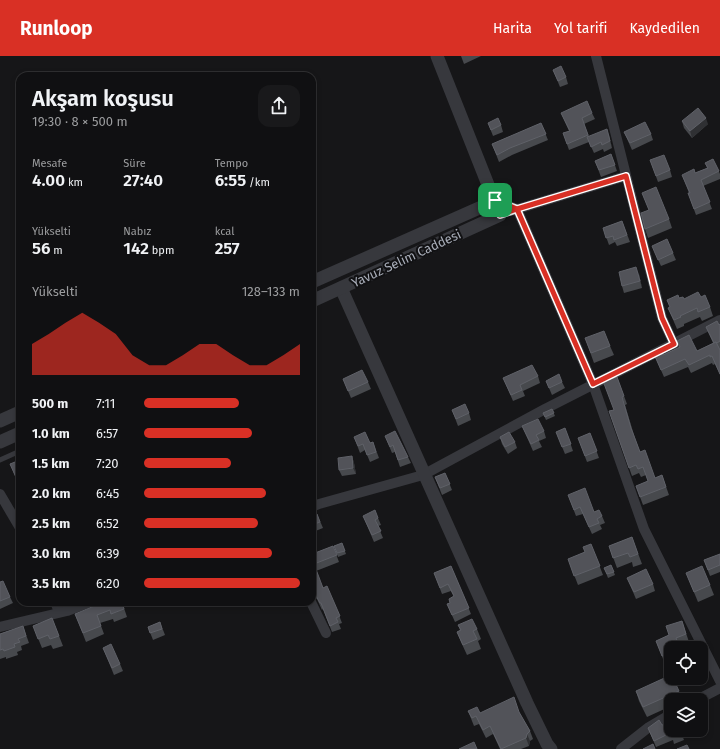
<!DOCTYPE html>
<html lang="tr">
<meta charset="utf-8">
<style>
body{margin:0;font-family:"Fira Sans",sans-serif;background:#19191b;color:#f1f3f6;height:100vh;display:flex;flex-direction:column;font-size:15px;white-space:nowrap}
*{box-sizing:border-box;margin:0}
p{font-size:13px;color:#9c9d9f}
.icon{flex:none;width:22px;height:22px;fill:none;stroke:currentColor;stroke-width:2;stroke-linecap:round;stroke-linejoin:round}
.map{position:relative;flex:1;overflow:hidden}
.side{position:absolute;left:16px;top:16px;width:300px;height:534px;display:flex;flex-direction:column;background:#101012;border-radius:12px;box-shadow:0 2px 6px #0003,0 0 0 1px #303032}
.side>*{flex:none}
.controls{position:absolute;left:664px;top:585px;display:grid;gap:8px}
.controls a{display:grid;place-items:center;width:44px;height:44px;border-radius:8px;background:#101012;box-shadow:0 2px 6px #0003,0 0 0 1px #303032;font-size:20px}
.pin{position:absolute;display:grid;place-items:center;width:34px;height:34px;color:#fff;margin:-17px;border-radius:8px;box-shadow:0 2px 6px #0006}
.round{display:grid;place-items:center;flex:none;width:42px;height:42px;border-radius:12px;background:#19191b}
.overview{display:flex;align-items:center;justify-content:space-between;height:68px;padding:0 16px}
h1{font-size:22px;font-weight:600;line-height:30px}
.metrics{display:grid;grid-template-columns:repeat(3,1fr);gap:6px;height:68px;padding:4px 16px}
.metrics div{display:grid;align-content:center}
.metrics b{font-size:17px;font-weight:600}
.metrics small{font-size:11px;font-weight:400}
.metrics p{font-size:11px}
.chart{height:112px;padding:8px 16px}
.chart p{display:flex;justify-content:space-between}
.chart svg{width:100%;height:72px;margin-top:4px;fill:#d93025;opacity:.7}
ul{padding:0 16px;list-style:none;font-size:13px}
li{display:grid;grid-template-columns:64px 48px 1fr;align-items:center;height:30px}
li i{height:10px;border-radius:5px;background:#d93025}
header{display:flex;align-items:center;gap:24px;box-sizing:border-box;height:56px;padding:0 20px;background:#d93025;color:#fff}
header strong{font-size:19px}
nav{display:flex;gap:22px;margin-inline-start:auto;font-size:14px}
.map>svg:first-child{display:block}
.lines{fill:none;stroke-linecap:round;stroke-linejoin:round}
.service{stroke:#37383d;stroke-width:5}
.minor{stroke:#37383d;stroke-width:10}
.tertiary{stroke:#37383d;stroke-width:13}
.wall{fill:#47494d}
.shaded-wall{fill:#2f3033}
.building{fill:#525359;stroke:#5f6168}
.route-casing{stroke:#fff;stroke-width:8}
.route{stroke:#d93025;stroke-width:5}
.labels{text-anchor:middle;stroke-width:4;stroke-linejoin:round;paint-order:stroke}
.street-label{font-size:13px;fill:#a8adb8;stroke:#111113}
</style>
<header>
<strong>Runloop</strong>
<nav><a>Harita</a><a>Yol tarifi</a><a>Kaydedilen</a></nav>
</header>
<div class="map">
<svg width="720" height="693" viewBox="0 0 720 693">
<rect width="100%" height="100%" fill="#161618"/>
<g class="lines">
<polyline class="service" points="0,404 20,395"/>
<g class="minor">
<polyline points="596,0 662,262 674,288"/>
<polyline points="495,145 517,153 593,328 644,473 720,625"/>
<polyline points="511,155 626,120"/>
<polyline points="0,438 20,472"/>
<polyline points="312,451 319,448 423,419 545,353 720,264"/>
<polyline points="55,546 59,556"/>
<polyline points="311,546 326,577"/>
<polyline points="0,571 67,555 90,546"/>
<polyline points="697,644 720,632"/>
<polyline points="621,693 649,671 671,658"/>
</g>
<g class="tertiary">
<polyline points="312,226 495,145"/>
<polyline points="341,232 527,647 547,688 551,693"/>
<polyline points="312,245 500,159 437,0"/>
<polyline points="0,365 20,356"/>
<polyline points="0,386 20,377"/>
</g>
</g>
<g class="wall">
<polygon points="461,0 481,0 464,8"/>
<polygon points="553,14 566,21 568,28 560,31"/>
<polygon points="561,57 592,57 595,63 584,68 589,80 609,79 612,92 604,96 603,93 594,97 589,86 569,94 563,77 569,75"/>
<polygon points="682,65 708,68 692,82 684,72"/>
<polygon points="488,67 501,69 503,76 493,80"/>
<polygon points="541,67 548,84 512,99 499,106 492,88"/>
<polygon points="624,76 651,78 653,84 632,94"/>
<polygon points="611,98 617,115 601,121 595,105"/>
<polygon points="713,103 720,118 720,123 703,130 712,153 696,159 688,137 689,137 682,119 695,117 707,112 705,107"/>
<polygon points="650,104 670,114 672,121 658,126"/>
<polygon points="642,137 669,163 672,172 648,182 645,173 649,154"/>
<polygon points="622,165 630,186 617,190 615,186 609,189 603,172"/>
<polygon points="652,190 673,197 676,204 661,210"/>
<polygon points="639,218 642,232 624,237 622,230"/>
<polygon points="701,241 710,251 713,260 702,265 700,261 684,268 684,270 677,273 668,252 670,251 667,244 679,242 684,243"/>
<polygon points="720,268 720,319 715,308 713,309 712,307 691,317 688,311 664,321 654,298 663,299 679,292 677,285 697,295 713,287 706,271"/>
<polygon points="585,282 610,290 614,299 594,307"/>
<polygon points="538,320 540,327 523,335 525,340 513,345 503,322"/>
<polygon points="617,321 627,348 625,349 634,379 640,396 655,422 662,419 669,439 643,449 636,430 648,425 646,419 641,421 639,417 632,420 609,355 614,354"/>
<polygon points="343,323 368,326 371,333 351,342"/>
<polygon points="546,325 562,326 565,332 552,339"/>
<polygon points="552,353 555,360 546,364 543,357"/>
<polygon points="452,354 469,357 471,364 458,370"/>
<polygon points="522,370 544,375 546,382 539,385 542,391 533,395"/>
<polygon points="565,372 573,395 565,398 556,376"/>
<polygon points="590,377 599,402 587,406 578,382"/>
<polygon points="385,380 408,401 411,407 400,411 395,396 392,397"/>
<polygon points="354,381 370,387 373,386 379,402 370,406 365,394 360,397"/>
<polygon points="500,381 515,386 517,392 508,398 502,388"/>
<polygon points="352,400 354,407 356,418 342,420 339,414"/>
<polygon points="20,404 20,432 10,408"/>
<polygon points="445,417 452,434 442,439 435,421"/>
<polygon points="568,439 594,456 602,460 605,467 600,469 602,473 592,478 583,458 576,460"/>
<polygon points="317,458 323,472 313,476 312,473 312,460"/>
<polygon points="363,460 378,462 381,469 378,470 383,482 374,486"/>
<polygon points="632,481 642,508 633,511 632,506 617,512 609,490"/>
<polygon points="342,487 346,498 338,501 334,490"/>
<polygon points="591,488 603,519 578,529 568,503 585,496"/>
<polygon points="333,490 339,506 316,515 323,532 335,549 342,567 339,568 341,573 332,576 323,553 322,554 317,543 313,540 312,537 312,495 315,497"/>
<polygon points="720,498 720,516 710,520 704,504"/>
<polygon points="611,509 615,519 608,522 604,512"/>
<polygon points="451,510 471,558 455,566 447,548 450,547 449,543 454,541 451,535 442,538 434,517"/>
<polygon points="686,517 710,529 714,539 698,546"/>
<polygon points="627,522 653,528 655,535 636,543"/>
<polygon points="0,526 10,541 13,547 0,553"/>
<polygon points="122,546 127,561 114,566 113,563 100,567 104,578 86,586 75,558"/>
<polygon points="52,562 63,590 53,593 51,589 42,592 33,570"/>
<polygon points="682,565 689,586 671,592 671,605 665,608 656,585 669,579"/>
<polygon points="160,566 165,579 153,584 148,571"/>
<polygon points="458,569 477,573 481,583 478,585 481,593 467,599 461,586 457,576 460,574"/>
<polygon points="23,570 29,587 21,590 22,594 17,596 18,599 6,603 6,601 0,603 0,578"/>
<polygon points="103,592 120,608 123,615 114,619"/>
<polygon points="701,620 702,622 683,629 680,622 701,622"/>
<polygon points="636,635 679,635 682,644 671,644 671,650 647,661 639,645"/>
<polygon points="468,655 480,657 519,656 530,675 533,683 530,685 529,690 521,693 500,693 493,678 486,682 479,668 474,670"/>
<polygon points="662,669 680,674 684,684 674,688 673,684 656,691 648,672"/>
</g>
<g class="shaded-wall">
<polygon points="706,62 708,68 692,82 690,75"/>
<polygon points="607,73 609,79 612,92 610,85"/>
<polygon points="636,211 639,218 642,232"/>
<polygon points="622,341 625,349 634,380 631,372"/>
<polygon points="352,400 354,407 356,418 353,412"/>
<polygon points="527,678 530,685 529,690 526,682"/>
</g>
<g class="building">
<polygon points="561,10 566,21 558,25 553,14"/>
<polygon points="587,45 592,57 582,62 588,79 567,88 563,77 570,75 561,57"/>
<polygon points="698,52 706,62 690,75 682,65"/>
<polygon points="498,62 501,69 491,74 488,67"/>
<polygon points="645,66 651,78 630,87 624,76"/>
<polygon points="541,67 546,78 510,92 497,99 492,88"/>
<polygon points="607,73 610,85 602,89 601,86 591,91 587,81"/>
<polygon points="611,98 615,109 599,114 595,105"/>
<polygon points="664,99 670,114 656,120 650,104"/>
<polygon points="713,103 719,115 701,124 710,146 694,153 688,137 690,137 682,119 694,113 695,117 708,112 705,107"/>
<polygon points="656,131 669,163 645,173 641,157 649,154 642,137"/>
<polygon points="622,165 627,179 614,184 613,180 606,182 603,172"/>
<polygon points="667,183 673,197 658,204 652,190"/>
<polygon points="636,211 640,225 622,230 619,216"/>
<polygon points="698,236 701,241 705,239 710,251 698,256 697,252 680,260 681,261 674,264 668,252 670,251 667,244 678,239 679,242 683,241 684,243"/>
<polygon points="717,265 719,269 720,268 720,285 717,287 716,286 714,287 706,271"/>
<polygon points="604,275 610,290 591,297 585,282"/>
<polygon points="689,279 697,295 716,286 720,294 720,318 712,300 710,301 710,299 689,309 685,303 661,314 654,298 661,295 663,299 680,291 677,285"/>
<polygon points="532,309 538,320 520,329 522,334 511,339 503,322"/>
<polygon points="362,314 368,326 348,335 343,323"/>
<polygon points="559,318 562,326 549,332 546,325"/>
<polygon points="617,321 624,340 622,341 631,372 640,396 645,394 655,422 662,419 666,431 640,441 636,430 648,425 643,411 638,413 636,409 629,412 609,355 614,354 603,325"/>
<polygon points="465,348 469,357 456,363 452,354"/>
<polygon points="552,353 554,357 545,361 543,357"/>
<polygon points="538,363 544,375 536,379 539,384 531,388 522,370"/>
<polygon points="565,372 571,388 562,391 556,376"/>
<polygon points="395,375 408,401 398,404 393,389 390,391 385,380"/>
<polygon points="365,376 370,387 373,386 376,396 367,399 363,388 358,390 354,381"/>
<polygon points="509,376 515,386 505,391 500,381"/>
<polygon points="590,377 597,395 585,400 578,382"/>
<polygon points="352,400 353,412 339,414 338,402"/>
<polygon points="20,404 20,430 10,408"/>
<polygon points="445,417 450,428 440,432 435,421"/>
<polygon points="585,432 594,456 599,454 602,460 597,463 599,467 589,471 580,451 574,454 568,439"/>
<polygon points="375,454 378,462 375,464 381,475 372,479 363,460"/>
<polygon points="317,458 320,466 312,469 312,460"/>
<polygon points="632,481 638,498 630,501 628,497 613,502 609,490"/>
<polygon points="342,487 345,495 337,497 334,490"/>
<polygon points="591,488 600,510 574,520 568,503 585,496 583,491"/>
<polygon points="333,490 337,499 314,508 323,532 327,530 340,560 336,562 338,566 330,570 321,547 320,547 314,536 312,534 312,495 314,494 315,497"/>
<polygon points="720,498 720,509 708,514 704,504"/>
<polygon points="611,509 614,516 607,518 604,512"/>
<polygon points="451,510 469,552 452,559 447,548 450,547 449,543 454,540 448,528 440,532 434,517"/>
<polygon points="702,510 710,529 694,536 686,517"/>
<polygon points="646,513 653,528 634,536 627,522"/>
<polygon points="3,525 10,541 0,545 0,526"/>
<polygon points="104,546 122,546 124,553 111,558 110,554 97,559 101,570 83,577 75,558"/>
<polygon points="52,562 59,580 50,583 48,579 38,583 33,570"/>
<polygon points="472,563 477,573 473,575 477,583 463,589 457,576 461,574 458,569"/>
<polygon points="682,565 686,578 676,582 680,592 671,592 671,598 670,597 662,600 656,585 669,579 666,570"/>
<polygon points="160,566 162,573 150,577 148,571"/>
<polygon points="23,570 26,580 18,583 20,586 14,588 15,591 4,595 3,593 0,594 0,578"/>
<polygon points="111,588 120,608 112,612 103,592"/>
<polygon points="671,619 671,622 673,622 679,635 643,651 636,635"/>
<polygon points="514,641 519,656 530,675 527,678 526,682 501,693 490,670 483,674 476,660 472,662 468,655 477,651 480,657"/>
<polygon points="659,664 662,669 671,666 671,674 680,674 682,677 672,681 670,677 654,685 648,672"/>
<polygon points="474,686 477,693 459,693"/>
<polygon points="653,688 655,693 643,693"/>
<polygon points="687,689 689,693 677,693"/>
</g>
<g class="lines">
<defs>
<polyline id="route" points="495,144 517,153 593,328 674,288 662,262 626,120 517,153 500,159 495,144"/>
</defs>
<use href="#route" class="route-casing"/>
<use href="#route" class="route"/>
</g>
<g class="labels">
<g class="street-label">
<text transform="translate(406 202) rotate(-25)" y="5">Yavuz Selim Caddesi</text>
</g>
</g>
</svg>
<div class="controls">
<a><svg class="icon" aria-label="locate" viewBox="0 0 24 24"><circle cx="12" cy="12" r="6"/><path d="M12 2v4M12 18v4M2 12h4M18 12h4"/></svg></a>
<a><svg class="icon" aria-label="layers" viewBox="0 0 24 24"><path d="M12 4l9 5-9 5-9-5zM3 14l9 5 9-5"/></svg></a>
</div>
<div class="pin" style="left:495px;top:144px;background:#1e9e55"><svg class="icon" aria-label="arrive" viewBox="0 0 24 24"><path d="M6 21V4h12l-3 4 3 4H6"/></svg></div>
<section class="side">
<div class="overview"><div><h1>Akşam koşusu</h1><p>19:30 · 8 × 500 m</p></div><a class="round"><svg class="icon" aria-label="share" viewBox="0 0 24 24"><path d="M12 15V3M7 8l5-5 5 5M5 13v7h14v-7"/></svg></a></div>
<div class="metrics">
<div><p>Mesafe</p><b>4.00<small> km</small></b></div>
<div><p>Süre</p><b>27:40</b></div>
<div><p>Tempo</p><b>6:55<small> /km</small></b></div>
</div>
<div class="metrics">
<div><p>Yükselti</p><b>56<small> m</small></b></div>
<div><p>Nabız</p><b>142<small> bpm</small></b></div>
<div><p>kcal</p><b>257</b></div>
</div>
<div class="chart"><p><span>Yükselti</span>128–133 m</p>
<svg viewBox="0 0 160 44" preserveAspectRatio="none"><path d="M0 44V25L10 19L20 12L30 6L40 12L50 19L60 32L70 38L80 38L90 32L100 25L110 25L120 32L130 38L140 38L150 32L160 25V44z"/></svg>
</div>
<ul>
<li><b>500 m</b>7:11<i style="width:61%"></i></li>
<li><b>1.0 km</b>6:57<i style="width:69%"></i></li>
<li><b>1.5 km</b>7:20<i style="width:56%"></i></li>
<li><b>2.0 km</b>6:45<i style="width:78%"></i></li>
<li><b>2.5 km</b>6:52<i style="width:73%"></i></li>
<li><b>3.0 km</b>6:39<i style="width:82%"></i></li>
<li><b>3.5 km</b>6:20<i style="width:100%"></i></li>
</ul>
</section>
</div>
